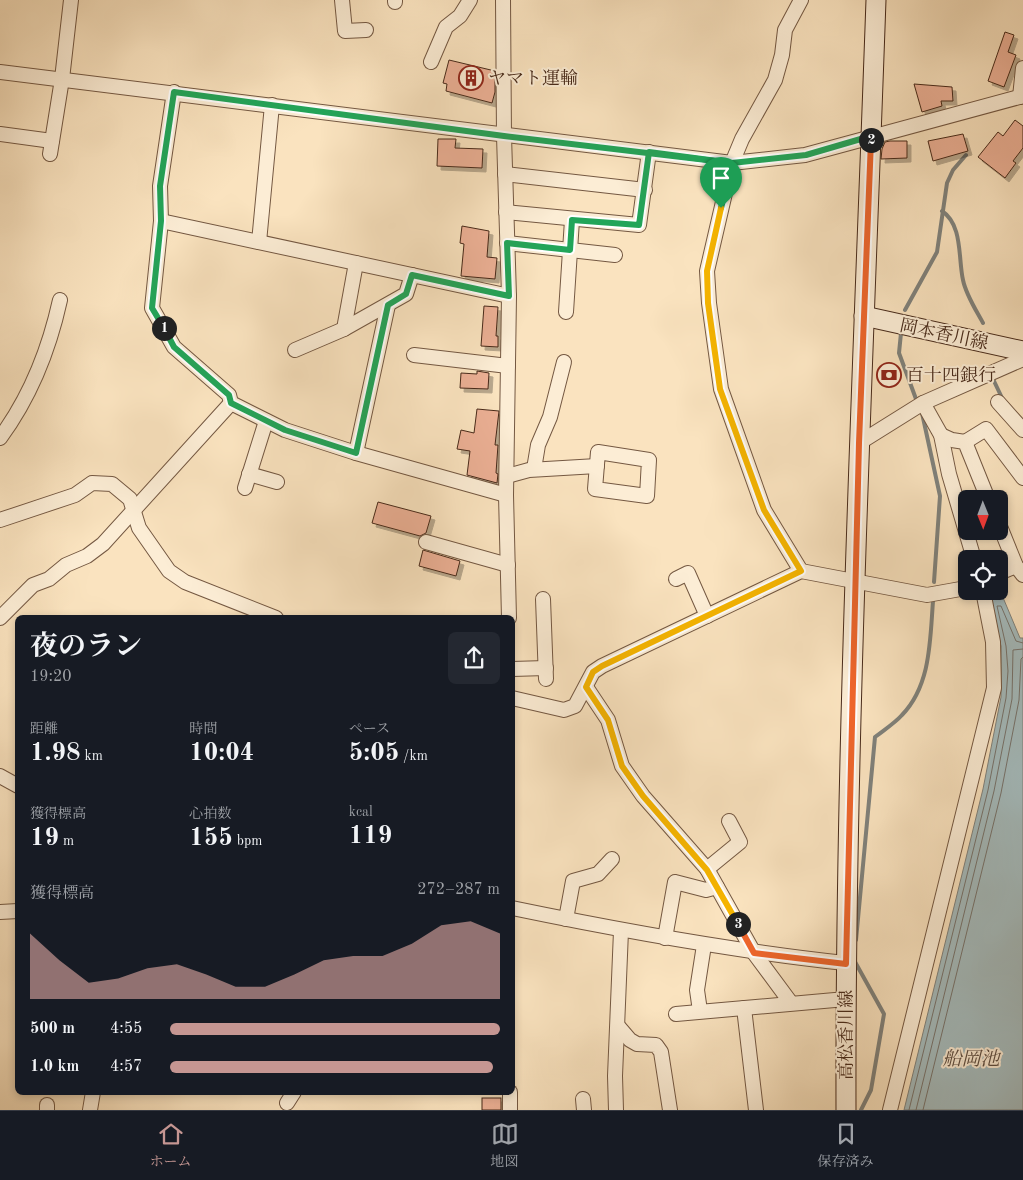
<!DOCTYPE html>
<html lang="ja">
<meta charset="utf-8">
<style>
body{margin:0;font-family:"Old Standard TT","Noto Serif JP",serif;background:#242831;color:#f1f3f6;height:100vh;display:flex;flex-direction:column;font-size:19px;white-space:nowrap}
*{box-sizing:border-box;margin:0}
p{font-size:16px;color:#9ea1a6}
.icon{flex:none;width:28px;height:28px;fill:none;stroke:currentColor;stroke-width:2;stroke-linecap:round;stroke-linejoin:round}
.map{position:relative;flex:1;overflow:hidden}
.side{position:absolute;left:15px;top:615px;width:500px;height:480px;display:flex;flex-direction:column;background:#171b24;border-radius:8px;box-shadow:0 2px 8px #0003}
.side>*{flex:none}
.needle{width:32px;rotate:179deg}
.tools{position:absolute;left:958px;top:490px;display:grid;gap:10px}
.tools a{display:grid;place-items:center;width:50px;height:50px;border-radius:8px;background:#171b24;box-shadow:0 2px 8px #0003;font-size:25px}
.pin{position:absolute;display:grid;place-items:center;width:42px;height:42px;color:#fff;margin:-51px -21px;border-radius:50% 50% 50% 0;rotate:-45deg;box-shadow:0 0 5px #0007}
.pin .icon{rotate:45deg}
.km{position:absolute;width:25px;height:25px;margin:-12px;border-radius:50%;background:#222;color:#fff;font-size:14px;line-height:25px;text-align:center}
.round{display:grid;place-items:center;flex:none;width:52px;height:52px;border-radius:8px;background:#242831}
.head{display:flex;align-items:center;justify-content:space-between;height:85px;padding:0 15px}
h1{font-size:28px;font-weight:700;line-height:38px}
.metrics{display:grid;grid-template-columns:repeat(3,1fr);gap:8px;height:85px;padding:5px 15px}
.metrics div{display:grid;align-content:center}
.metrics b{font-size:25px;font-weight:700}
.metrics small{font-size:14px;font-weight:400}
.metrics p{font-size:14px}
.chart{height:140px;padding:10px 15px}
.chart p{display:flex;justify-content:space-between}
.chart svg{width:100%;height:90px;margin-top:5px;fill:#c59692;opacity:.7}
ul{padding:0 15px;list-style:none;font-size:16px}
li{display:grid;grid-template-columns:80px 60px 1fr;align-items:center;height:38px}
li i{height:12px;border-radius:6px;background:#c59692}
.tab-bar{display:flex;justify-content:space-around;align-items:center;height:70px;border-top:1px solid #363941;background:#171b24;font-size:14px;color:#9ea1a6}
.tab-bar a{display:grid;justify-items:center;gap:2px}
.tab-bar .active{color:#c59692}
.map>svg:first-child{display:block}
.water{fill:#a4bbbd;stroke:#7f817b}
.lines{fill:none;stroke-linecap:round;stroke-linejoin:round}
.shore{stroke:#76726b;stroke-width:1}
.stream{stroke:#7f817b;stroke-width:4}
.building{fill:#ecb095;stroke:#472919;filter:url(#shadow)}
.minor-casing{stroke:#745842;stroke-width:16}
.secondary-casing{stroke:#472919;stroke-width:21}
.minor{stroke:#fcedd5;stroke-width:14}
.secondary{stroke:#fcedd5;stroke-width:19}
.split-1-casing{stroke:#fff;stroke-width:10}
.split-2-casing{stroke:#fff;stroke-width:10}
.split-3-casing{stroke:#fff;stroke-width:10}
.split-4-casing{stroke:#fff;stroke-width:10}
.split-1{stroke:#22a559;stroke-width:6}
.split-2{stroke:#22a559;stroke-width:6}
.split-3{stroke:#f0652b;stroke-width:6}
.split-4{stroke:#f5b400;stroke-width:6}
.labels{text-anchor:middle;stroke-width:4;stroke-linejoin:round;paint-order:stroke}
.poi-label{font-size:18px;fill:#472919;stroke:#fcedd5;text-anchor:start}
.street-label{font-size:18px;fill:#472919;stroke:#fcedd5}
.water-label{font-size:19px;font-style:italic;fill:#5e4e42;stroke:#fcedd5}
</style>
<div class="map">
<svg width="1023" height="1110" viewBox="0 0 1023 1110">
<defs>
<filter id="shadow"><feDropShadow dx="4" dy="4" stdDeviation="0" flood-color="#0004"/></filter>
</defs>
<rect width="100%" height="100%" fill="#fae3bf"/>
<filter id="stains"><feTurbulence type="fractalNoise" baseFrequency=".004" numOctaves="4"/><feColorMatrix values="0 0 0 0 .2 0 0 0 0 .09 0 0 0 0 .02 0 0 0 .5 -.17"/></filter>
<radialGradient id="worn" r=".72"><stop offset=".6" stop-color="#630" stop-opacity="0"/><stop offset="1" stop-color="#630" stop-opacity=".3"/></radialGradient>
<polygon class="water" points="999,588 1020,638 1023,638 1023,1110 904,1110 983,789 1001,697 1001,646 987,591 999,591"/>
<g class="lines">
<g class="shore">
<polyline points="909,1110 988,790 1006,698 1008,671 1006,646 997,606 1001,606 1016,641 1023,643"/>
<polyline points="916,1110 994,791 1012,699 1013,650 1023,649"/>
<polyline points="923,1110 1001,793 1019,700 1021,659 1023,657"/>
</g>
<g class="stream">
<path d="M942,211C963,225 958,258 963,280C966,295 976,310 983,323"/>
<polyline points="905,310 937,252 947,183 953,170 966,155"/>
<polyline points="901,333 899,353 916,399"/>
<polyline points="993,379 1003,400"/>
<polyline points="922,413 940,496 934,582"/>
<path d="M856,940L875,737C884,730 895,723 902,715C931,685 930,640 933,601"/>
<polyline points="854,960 884,1014 871,1090 861,1110"/>
</g>
</g>
<g class="building">
<polygon points="1005,32 1014,35 1008,52 1016,55 1004,87 988,81"/>
<polygon points="449,60 495,71 495,92 492,103 446,91 447,84 443,83"/>
<polygon points="914,84 952,87 953,101 941,101 942,106 922,112"/>
<polygon points="1015,120 1023,126 1023,148 1013,161 1016,163 1005,178 978,157 998,132 1003,136"/>
<polygon points="963,134 968,151 933,161 928,141"/>
<polygon points="438,139 456,139 455,148 483,149 482,168 437,166"/>
<polygon points="890,141 907,141 907,158 881,159 882,149 885,142"/>
<polygon points="462,226 489,231 487,257 497,258 495,279 461,276 464,244 460,243"/>
<polygon points="484,306 498,307 496,336 498,336 498,347 481,346"/>
<polygon points="477,371 489,373 488,389 460,388 461,373 477,374"/>
<polygon points="477,409 499,411 495,445 498,445 496,473 498,474 497,483 467,475 470,451 457,449 461,430 474,433"/>
<polygon points="378,502 431,516 426,533 420,536 372,523"/>
<polygon points="423,550 460,561 456,576 419,566"/>
<rect x="482" y="1098" width="19" height="12"/>
</g>
<g class="lines">
<defs>
<g id="minor">
<polyline points="342,0 345,31 366,30"/>
<polyline points="503,0 504,136 509,296 506,495 509,618"/>
<polyline points="801,0 785,30 782,55 775,80 742,139 732,163 707,271 709,303 721,389 764,510 801,571"/>
<polyline points="395,2 395,0"/>
<polyline points="431,62 446,27 460,16 470,0"/>
<polyline points="0,72 732,163 805,155 1023,96"/>
<polyline points="174,92 160,186 161,221 152,308 174,347 229,395 231,403 285,430 356,453 506,495"/>
<polyline points="1020,97 1023,68"/>
<polyline points="0,134 52,141"/>
<polyline points="50,154 62,79 71,0"/>
<polyline points="505,174 645,190"/>
<polyline points="506,212 639,225 649,152"/>
<polyline points="161,221 509,296"/>
<polyline points="259,242 272,105"/>
<polyline points="507,243 615,255"/>
<polyline points="566,312 572,220"/>
<polyline points="344,329 356,263"/>
<polyline points="295,350 344,329 406,294 412,275"/>
<polyline points="414,355 508,366"/>
<polyline points="998,402 1023,430"/>
<polyline points="923,403 941,435 949,474 974,559"/>
<polyline points="941,435 952,440 965,442 988,499"/>
<path d="M0,438C31,396 49,350 60,300"/>
<polyline points="965,442 986,429 1023,478"/>
<polyline points="859,443 923,403 1023,359"/>
<polygon points="598,452 649,460 647,496 595,489"/>
<polyline points="356,453 388,305"/>
<polyline points="534,469 538,445 550,417 564,362"/>
<polyline points="249,474 277,482"/>
<polyline points="507,476 529,470 597,466"/>
<polyline points="245,488 266,421"/>
<polyline points="0,520 75,495 92,483 112,484 130,499 139,528 169,571 185,582 276,618"/>
<polyline points="999,524 1016,566 1023,575"/>
<polyline points="426,542 508,565"/>
<polyline points="999,573 1016,566"/>
<polyline points="676,579 688,573 707,616"/>
<polyline points="543,599 546,679"/>
<polyline points="0,618 33,585 49,579 66,565 87,556 103,544 231,403"/>
<polyline points="512,669 546,668"/>
<polyline points="586,687 608,720 622,766 643,796 707,869 754,953 791,1003"/>
<polyline points="512,698 564,710 575,706 593,672 602,666 801,571 927,595 966,588"/>
<polyline points="0,776 18,786"/>
<polyline points="707,869 740,842 729,821"/>
<path d="M512,908C623,931 733,951 845,963"/>
<polyline points="0,912 18,911"/>
<polyline points="566,919 573,881 598,874 612,859"/>
<polyline points="665,938 675,882 706,890 717,887"/>
<polyline points="744,1008 756,1110"/>
<polyline points="700,1011 697,990 704,945"/>
<polyline points="676,1014 846,999"/>
<polyline points="618,1026 630,1040 637,1044 656,1045 661,1052 670,1110"/>
<polyline points="510,1092 510,1110"/>
<polyline points="583,1099 584,1110"/>
<polyline points="287,1103 294,1092"/>
<polyline points="47,1105 47,1110"/>
<polyline points="90,1110 93,1092"/>
<polyline points="616,1110 615,1076 621,931"/>
<polyline points="890,1110 994,688 993,642 983,591"/>
</g>
<g id="secondary">
<polyline points="864,316 1023,351"/>
<path d="M846,1110C845,740 863,370 876,0"/>
</g>
</defs>
<use href="#minor" class="minor-casing"/>
<use href="#secondary" class="secondary-casing"/>
<use href="#minor" class="minor"/>
<use href="#secondary" class="secondary"/>
</g>
<g class="lines">
<defs>
<polyline id="split-1" points="164,328 174,347 229,395 231,403 285,430 356,453 388,305 406,294 412,275 509,296 507,243 570,250 572,220 639,225 649,152 732,163 721,208"/>
<polyline id="split-2" points="164,328 152,308 161,221 160,186 174,92 504,136 732,163 806,155 871,136 871,140"/>
<polyline id="split-3" points="738,924 754,953 846,964 859,443 871,140"/>
<polyline id="split-4" points="721,208 707,271 708,303 720,389 764,510 801,571 602,666 593,672 586,687 608,720 622,766 643,796 707,870 738,924"/>
</defs>
<use href="#split-1" class="split-1-casing"/>
<use href="#split-2" class="split-2-casing"/>
<use href="#split-3" class="split-3-casing"/>
<use href="#split-4" class="split-4-casing"/>
<use href="#split-1" class="split-1"/>
<use href="#split-2" class="split-2"/>
<use href="#split-3" class="split-3"/>
<use href="#split-4" class="split-4"/>
</g>
<defs>
<symbol id="building-ring" viewBox="-11 -11 22 22"><circle r="9.5" fill="#fcedd5" stroke="#8f2418" stroke-width="1.5"/><path d="M-4-6H4V6H1V3H-1V6H-4ZM-2.5-4.3h1.7v1.8h-1.7ZM.8-4.3h1.7v1.8H.8ZM-2.5-1h1.7V.8h-1.7ZM.8-1h1.7V.8H.8Z" fill="#8f2418"/></symbol>
<symbol id="bank-ring" viewBox="-11 -11 22 22"><circle r="9.5" fill="#fcedd5" stroke="#8f2418" stroke-width="1.5"/><path d="M-6-4H6V4H-6ZM0-2.3a2.3 2.3 0 1 0 0 4.6a2.3 2.3 0 1 0 0-4.6Z" fill="#8f2418"/></symbol>
</defs>
<g fill-rule="evenodd">
<use href="#building-ring" x="457" y="64" width="28" height="28"/>
<use href="#bank-ring" x="875" y="361" width="28" height="28"/>
</g>
<g class="labels">
<g class="poi-label">
<text x="488" y="84">ヤマト運輸</text>
<text x="906" y="381">百十四銀行</text>
</g>
<g class="street-label">
<text transform="translate(944 334) rotate(12)" y="6">岡本香川線</text>
<text transform="translate(846 1035) rotate(-90)" y="6">高松香川線</text>
</g>
<g class="water-label">
<text x="971" y="1065">船岡池</text>
</g>
</g>
<rect width="100%" height="100%" filter="url(#stains)"/>
<rect width="100%" height="100%" fill="url(#worn)"/>
</svg>
<div class="tools">
<a><svg class="needle" viewBox="-14 -14 28 28"><path d="M0-13l5 13h-10z" fill="#e53935"/><path d="M0 13l5-13h-10z" fill="#9ea1a6"/></svg></a>
<a><svg class="icon" aria-label="locate" viewBox="0 0 24 24"><circle cx="12" cy="12" r="6"/><path d="M12 2v4M12 18v4M2 12h4M18 12h4"/></svg></a>
</div>
<div class="pin" style="left:721px;top:208px;background:#1e9e55"><svg class="icon" aria-label="arrive" viewBox="0 0 24 24"><path d="M6 21V4h12l-3 4 3 4H6"/></svg></div>
<b class="km" style="left:164px;top:328px">1</b>
<b class="km" style="left:871px;top:140px">2</b>
<b class="km" style="left:738px;top:924px">3</b>
<section class="side">
<div class="head"><div><h1>夜のラン</h1><p>19:20</p></div><a class="round"><svg class="icon" aria-label="share" viewBox="0 0 24 24"><path d="M12 15V3M7 8l5-5 5 5M5 13v7h14v-7"/></svg></a></div>
<div class="metrics">
<div><p>距離</p><b>1.98<small> km</small></b></div>
<div><p>時間</p><b>10:04</b></div>
<div><p>ペース</p><b>5:05<small> /km</small></b></div>
</div>
<div class="metrics">
<div><p>獲得標高</p><b>19<small> m</small></b></div>
<div><p>心拍数</p><b>155<small> bpm</small></b></div>
<div><p>kcal</p><b>119</b></div>
</div>
<div class="chart"><p><span>獲得標高</span>272–287 m</p>
<svg viewBox="0 0 160 44" preserveAspectRatio="none"><path d="M0 44V12L10 25L20 36L30 34L40 29L50 27L60 32L70 38L80 38L90 32L100 25L110 23L120 23L130 17L140 8L150 6L160 12V44z"/></svg>
</div>
<ul>
<li><b>500 m</b>4:55<i style="width:100%"></i></li>
<li><b>1.0 km</b>4:57<i style="width:98%"></i></li>
</ul>
</section>
</div>
<nav class="tab-bar">
<a class="active"><svg class="icon" aria-label="home" viewBox="0 0 24 24"><path d="M3 11l9-7 9 7M6 9v11h12V9"/></svg>ホーム</a>
<a><svg class="icon" aria-label="map" viewBox="0 0 24 24"><path d="M3 6l6-2 6 2 6-2v14l-6 2-6-2-6 2zM9 4v14M15 6v14"/></svg>地図</a>
<a><svg class="icon" aria-label="saved" viewBox="0 0 24 24"><path d="M7 4h10v16l-5-4-5 4z"/></svg>保存済み</a>
</nav>
